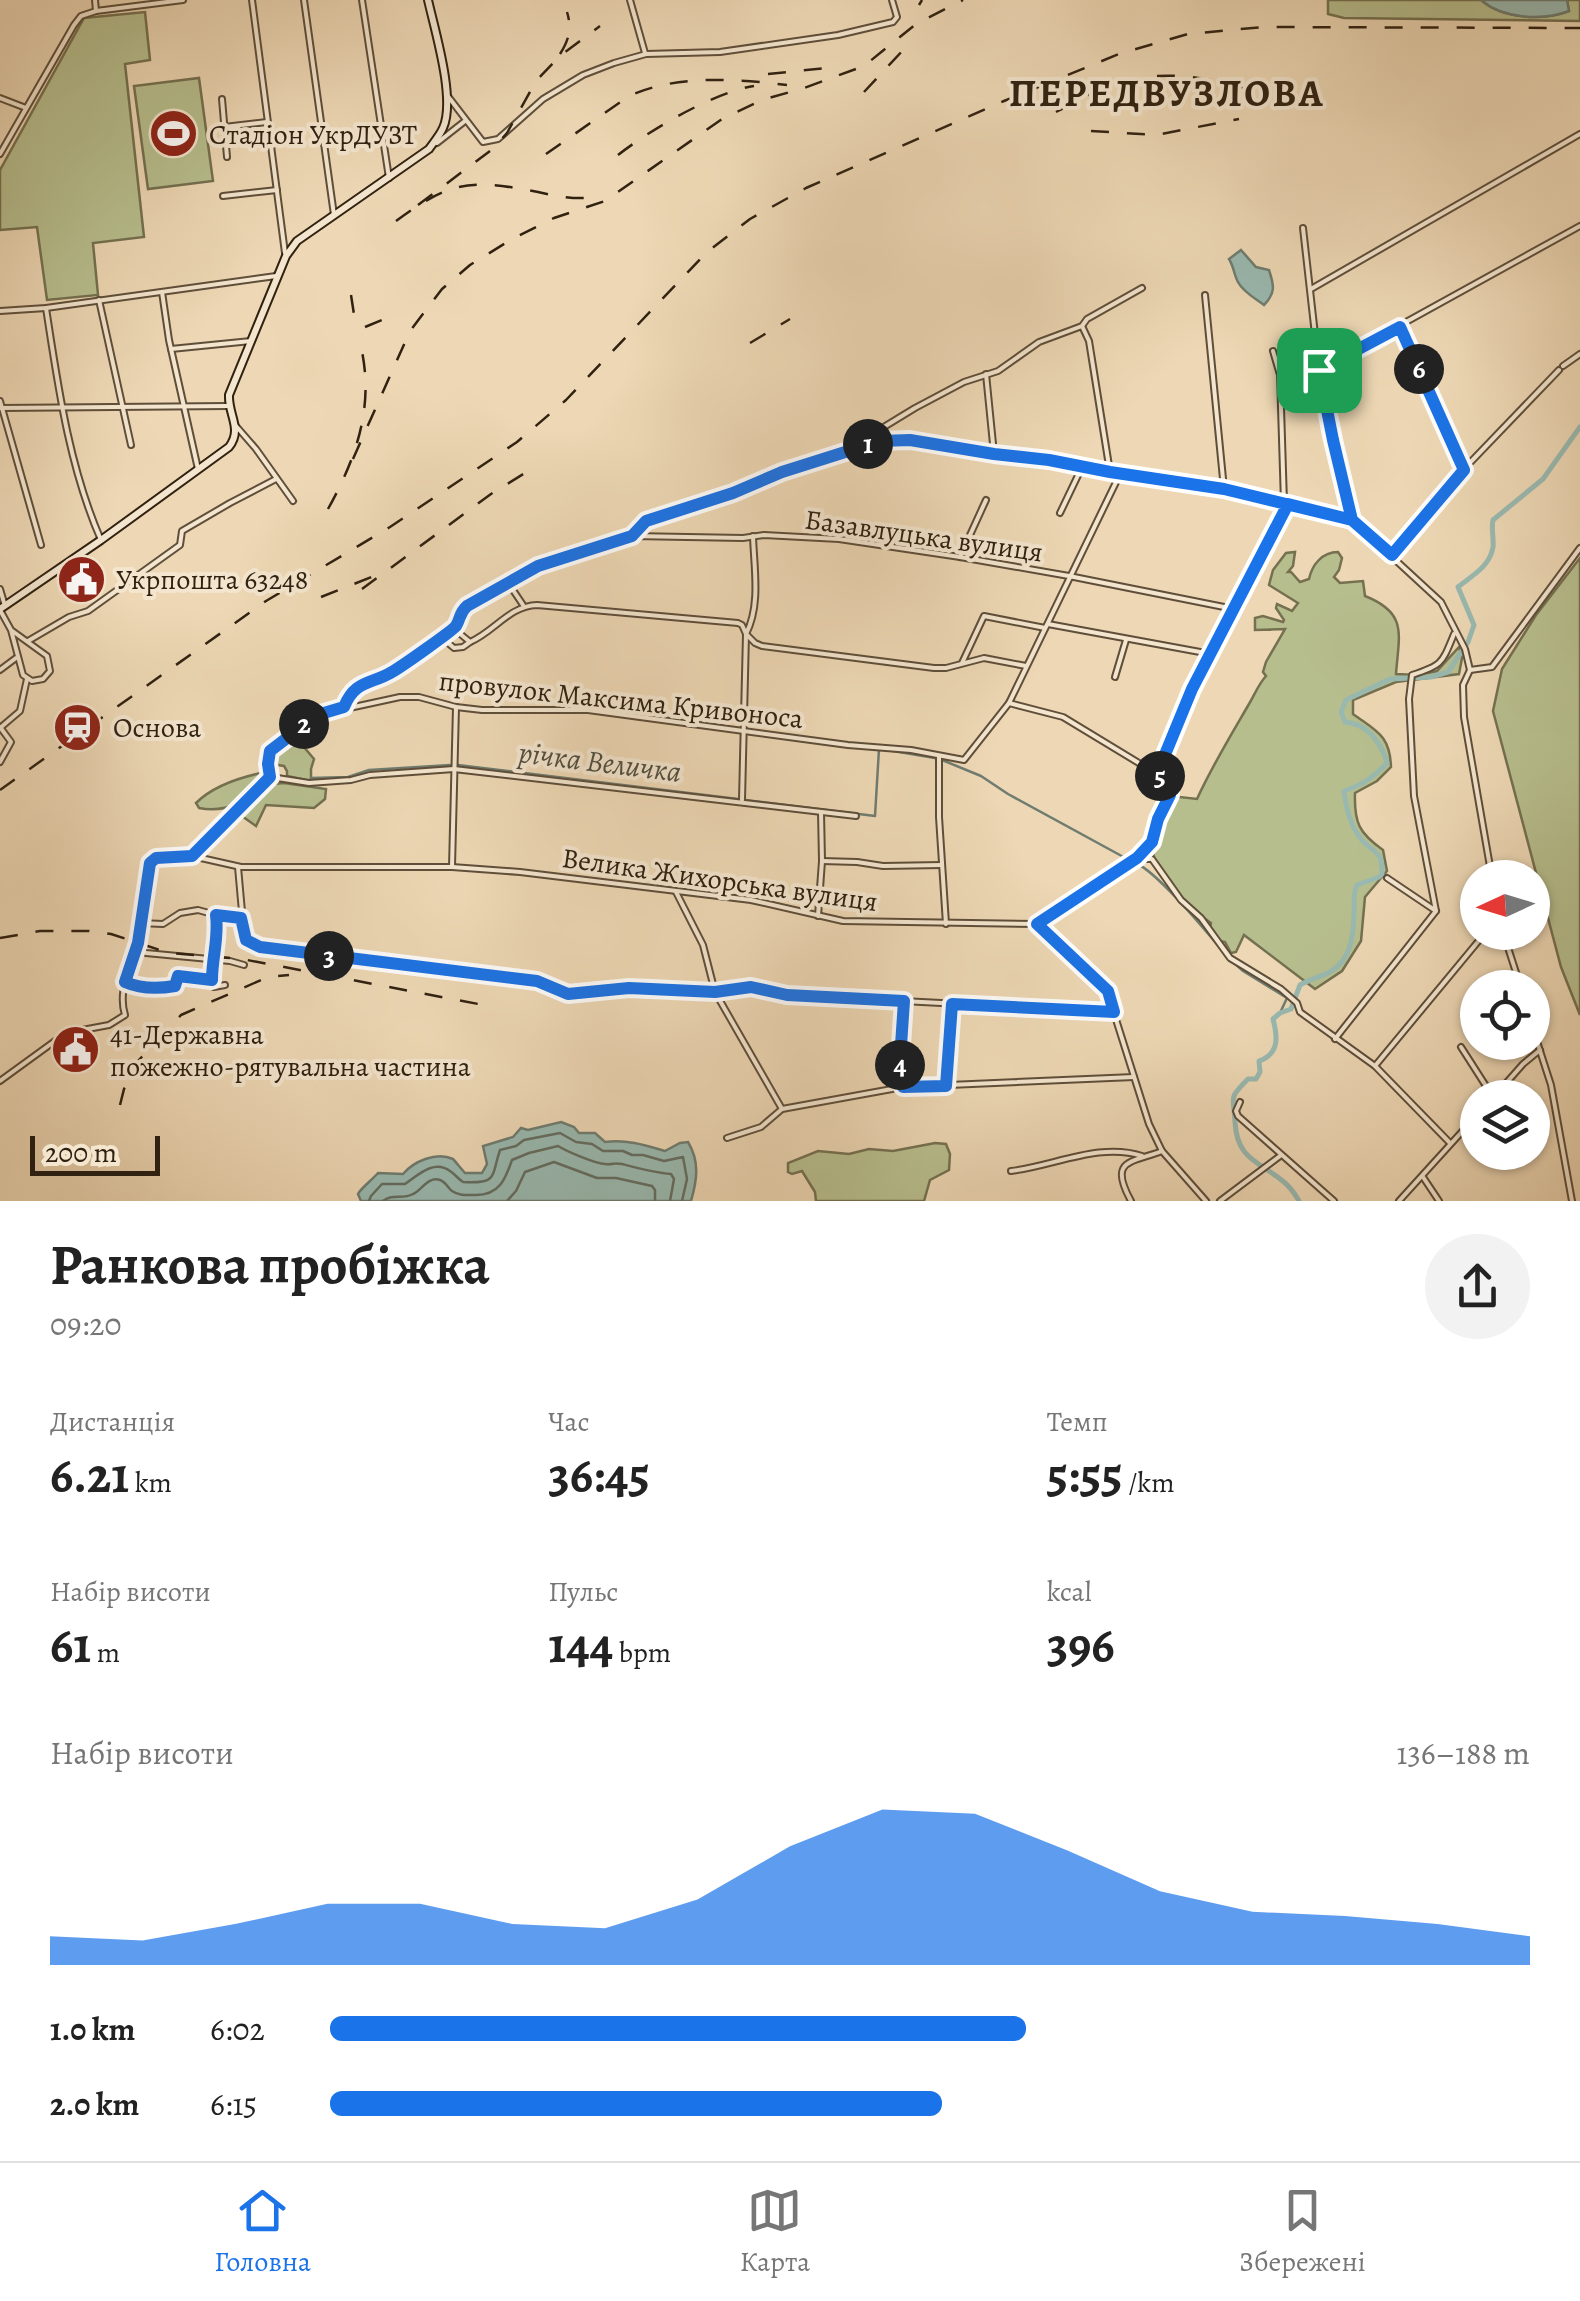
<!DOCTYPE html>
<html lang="uk">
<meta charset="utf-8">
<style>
body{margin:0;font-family:Alegreya,serif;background:#f2f2f2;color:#222;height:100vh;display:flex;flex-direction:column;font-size:38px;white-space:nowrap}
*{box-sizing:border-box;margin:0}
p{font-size:32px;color:#767676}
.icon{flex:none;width:55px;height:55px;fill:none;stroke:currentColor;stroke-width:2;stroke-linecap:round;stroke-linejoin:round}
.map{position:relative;height:1201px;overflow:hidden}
.details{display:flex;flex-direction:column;background:#fff;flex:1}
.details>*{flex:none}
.needle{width:65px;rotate:266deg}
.fabs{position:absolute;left:1460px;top:860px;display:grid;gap:20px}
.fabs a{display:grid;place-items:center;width:90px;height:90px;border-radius:50%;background:#fff;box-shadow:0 2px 8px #0004;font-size:50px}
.scale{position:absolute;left:30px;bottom:25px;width:130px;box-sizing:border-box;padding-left:10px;border:5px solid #302111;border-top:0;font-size:28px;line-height:35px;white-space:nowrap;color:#302111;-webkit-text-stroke:8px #f3e5ce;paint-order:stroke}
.pin{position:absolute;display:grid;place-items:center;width:85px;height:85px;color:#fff;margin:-42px;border-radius:20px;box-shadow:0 5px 15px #0006}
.km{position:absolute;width:50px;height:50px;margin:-25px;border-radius:50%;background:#222;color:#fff;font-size:28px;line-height:50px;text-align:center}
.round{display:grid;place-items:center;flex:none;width:105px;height:105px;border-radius:52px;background:#f2f2f2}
.overview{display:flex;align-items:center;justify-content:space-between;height:170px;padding:0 50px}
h1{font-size:55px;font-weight:600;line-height:75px}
.figures{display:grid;grid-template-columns:repeat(3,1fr);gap:15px;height:170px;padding:10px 50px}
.figures div{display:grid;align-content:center}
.figures b{font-size:50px;font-weight:600}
.figures small{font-size:28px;font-weight:400}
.figures p{font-size:28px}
.chart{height:280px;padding:20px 50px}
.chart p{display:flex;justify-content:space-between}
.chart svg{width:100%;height:180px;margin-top:10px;fill:#1a73e8;opacity:.7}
ul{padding:0 50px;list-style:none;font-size:32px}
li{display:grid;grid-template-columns:160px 120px 1fr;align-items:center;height:75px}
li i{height:25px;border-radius:12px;background:#1a73e8}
.dock{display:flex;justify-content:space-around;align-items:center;height:140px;border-top:2px solid #e0e0e0;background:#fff;font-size:28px;color:#767676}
.dock a{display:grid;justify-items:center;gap:5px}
.dock .on{color:#1a73e8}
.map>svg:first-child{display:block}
.green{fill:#b7be8e;stroke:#747050;stroke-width:2.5}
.water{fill:#99b9b0;stroke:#6f7c70;stroke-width:2.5}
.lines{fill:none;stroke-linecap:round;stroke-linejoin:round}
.shore{stroke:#646d60;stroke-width:2.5}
.stream{stroke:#6f7c70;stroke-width:2.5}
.canal{stroke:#99b9b0;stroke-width:5}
.street-casing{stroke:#5f4e3a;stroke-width:8}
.secondary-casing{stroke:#302111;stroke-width:10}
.street{stroke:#f3e5ce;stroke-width:4}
.secondary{stroke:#f3e5ce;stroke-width:6}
.rail{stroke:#302111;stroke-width:2.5;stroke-dasharray:18 18;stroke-linecap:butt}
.route-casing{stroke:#fff;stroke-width:20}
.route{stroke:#1a73e8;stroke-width:12}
.labels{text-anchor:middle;stroke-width:8;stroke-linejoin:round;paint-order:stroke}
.poi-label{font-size:28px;fill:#302111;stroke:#f3e5ce;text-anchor:start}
.street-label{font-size:28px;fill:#302111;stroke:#f3e5ce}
.water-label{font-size:30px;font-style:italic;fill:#504f41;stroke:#f3e5ce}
.district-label{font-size:38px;font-weight:bold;letter-spacing:2.5px;fill:#302111;stroke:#f3e5ce}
</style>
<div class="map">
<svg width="1580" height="1201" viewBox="0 0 1580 1201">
<rect width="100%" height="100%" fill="#edd7b4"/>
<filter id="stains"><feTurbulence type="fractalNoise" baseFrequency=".002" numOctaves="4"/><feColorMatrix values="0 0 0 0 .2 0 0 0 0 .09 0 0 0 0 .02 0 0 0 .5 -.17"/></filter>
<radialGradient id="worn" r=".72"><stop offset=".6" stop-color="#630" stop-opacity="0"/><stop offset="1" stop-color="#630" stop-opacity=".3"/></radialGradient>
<g class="green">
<path d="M1328,0H1481C1503,19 1542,21 1569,11L1567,0H1580V21L1344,18L1328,14Z"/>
<polygon points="145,12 150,60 125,64 144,237 93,243 98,295 47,300 37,227 0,230 0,170 84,18"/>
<polygon points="199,78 213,181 148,189 134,86"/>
<path d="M1295,552L1293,566L1288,572H1291L1300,582L1309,579C1312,565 1322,552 1338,552L1342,558L1339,570L1334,577L1340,583L1363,581L1365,596C1408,613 1399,634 1396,674L1418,675L1437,671L1459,647L1462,658L1459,674L1396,682L1353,700V714C1376,731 1390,735 1391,767L1377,781L1355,793C1354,823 1359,833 1383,850L1387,871L1365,897L1361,941L1342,971L1315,989L1244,935L1236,952L1231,953L1225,942L1220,941L1210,927L1211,923C1187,907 1148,872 1153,841C1155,825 1165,810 1171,796L1197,799C1212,766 1231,735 1249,704C1255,694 1258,685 1266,676L1263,672L1266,662L1285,629L1255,630V618L1263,616L1283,622L1284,620L1276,608L1277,604L1292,611L1298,603L1269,585L1273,570L1286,553Z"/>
<polygon points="1580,558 1580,1015 1561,967 1493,711 1502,669 1536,615"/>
<polygon points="298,740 314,759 311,769 311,781 287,776 287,771 284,766 271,764 272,756 283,745"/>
<path d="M261,773C258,802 223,813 199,808L196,803C213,786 238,778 261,773Z"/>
<polygon points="284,783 326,789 325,799 314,808 266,805 256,826 239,814 261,798 273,784"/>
<polygon points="935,1143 946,1144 950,1154 949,1170 930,1180 924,1201 816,1201 815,1192 802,1171 792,1174 788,1172 788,1163 818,1151 849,1154 869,1149 893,1151"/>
</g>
<g class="water">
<path d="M1481,0H1567L1569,11C1543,21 1503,19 1481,0Z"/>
<path d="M1241,250L1256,267L1269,270C1274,285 1276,293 1264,305C1256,299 1243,292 1238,282C1234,275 1234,267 1229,259Z"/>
<path d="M561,1122L574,1127L579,1133H595L605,1142C626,1139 645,1145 665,1151L680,1143L688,1142C700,1162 697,1180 691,1201H361L358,1194C360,1189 373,1179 378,1173L403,1174C413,1162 436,1151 453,1159C454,1160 464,1172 465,1173H482L487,1164L483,1146L513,1137L521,1128L528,1130Z"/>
</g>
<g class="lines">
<g class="shore">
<path d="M369,1201L371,1196L382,1184H405C418,1175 434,1159 450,1171C455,1174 458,1179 463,1182C498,1184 491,1177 500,1150L516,1146L524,1140L560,1133L576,1142L592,1144L603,1151H623L632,1155H643L664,1161L683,1157L687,1179L682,1201"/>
<path d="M383,1201C393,1193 402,1200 413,1194C422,1190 428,1176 440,1180C446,1182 448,1188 452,1191C459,1196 467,1195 476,1195C499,1195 505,1180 512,1160L529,1153L558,1146C566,1151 596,1164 605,1164C616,1165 611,1162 622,1164C637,1168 655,1173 671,1174L674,1179L670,1201"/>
<polyline points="507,1201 516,1191 525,1172 554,1162 597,1178 616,1178 652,1186 655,1190 655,1201"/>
</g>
<g class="stream">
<polyline points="887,750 935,758"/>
<polyline points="942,760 981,776 1008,794 1129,860"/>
<polyline points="458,765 738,799"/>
<polyline points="311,778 348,777 369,770 450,765"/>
<polyline points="745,800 875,816 879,749"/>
<path d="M1136,863C1159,874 1204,929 1222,950"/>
<polyline points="1231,960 1243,971 1287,998 1280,1013"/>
</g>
<path class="canal" d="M1299,1201C1295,1194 1290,1187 1284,1182C1259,1161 1237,1160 1235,1122C1234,1096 1227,1100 1248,1079H1256L1260,1072L1259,1061C1279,1054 1278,1038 1273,1019L1280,1013L1291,1009L1300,985C1310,979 1320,977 1330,972C1351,960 1353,937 1354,916C1355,904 1352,895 1357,885L1379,877L1382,874C1383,849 1373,854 1361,839C1351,827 1346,807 1344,791C1362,785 1374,777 1387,763C1384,750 1374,734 1362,727C1357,724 1351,723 1345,722L1341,712L1346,700L1390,679L1431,677L1448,672L1468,642L1474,625L1458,587C1471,576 1490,567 1493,547C1494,538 1491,529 1493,520L1543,479L1580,427"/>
<defs>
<g id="street">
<polyline points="252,0 285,253"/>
<polyline points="304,0 334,215"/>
<polyline points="362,0 389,178"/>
<polyline points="630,0 645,53"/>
<polyline points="96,11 183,0"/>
<polyline points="447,95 483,142 498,139 543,99 583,75 614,63 646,54 720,52 838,35 893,22 897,17 892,0"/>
<polyline points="0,98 26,108"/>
<polyline points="222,99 227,157"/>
<polyline points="224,127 267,122"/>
<polyline points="437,143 465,121"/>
<polyline points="0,154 74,25 81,16 96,11 95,0"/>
<polyline points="223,196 277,190"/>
<polyline points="1303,228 1319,370 1333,440 1352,520"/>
<polyline points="1311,289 1580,134"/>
<polyline points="162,292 169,340 198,469"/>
<polyline points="1205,295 1224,489"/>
<polyline points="99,300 131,445"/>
<path d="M46,308C58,386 69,467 101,540"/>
<polyline points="0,311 46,308 276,276"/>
<polyline points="1082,326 1089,341 1110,472"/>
<polyline points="1401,327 1464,469"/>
<polyline points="171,349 251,341"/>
<polyline points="1273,351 1280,375 1284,503"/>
<polyline points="1563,366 1580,354"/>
<polyline points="1319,370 1580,226"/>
<polyline points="986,374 994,454"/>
<polyline points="0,401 41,545"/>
<polyline points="0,408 228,406"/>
<polyline points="236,426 256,449 293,501"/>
<polyline points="860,445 881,441 910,440 994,454 1049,460 1110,472 1224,489 1352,520 1441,602 1465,649 1470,670 1463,685 1464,717 1492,878"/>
<polyline points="1060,513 1082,467"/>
<polyline points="632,536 646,521 733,493 781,472 860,445 874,433 915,408 964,382 998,371 1039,342 1082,326 1087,319 1142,288"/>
<polyline points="1393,555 1464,469 1559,370"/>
<polyline points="960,557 986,500"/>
<polyline points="509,584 523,605"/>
<polyline points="0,589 5,606"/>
<polyline points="0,610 11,630 23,675 32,681 43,679 50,671 47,656 11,630"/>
<polyline points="1048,624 1211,654"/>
<polyline points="453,628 461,611 467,606 538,566 632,536 743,538 764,535 839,539 960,557 1069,576 1234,609"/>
<path d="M453,628L470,642C494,632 509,606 537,605L738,623L742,625L746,634L755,643L762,646L934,668H946L984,658L1026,666"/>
<polyline points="441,637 454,648 463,647 470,642"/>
<polyline points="28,641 69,617 88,611 180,545 182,531 230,503 276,479"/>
<polyline points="962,663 984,616 1045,628"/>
<polyline points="0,670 16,658"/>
<polyline points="1470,670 1492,667 1580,548"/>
<polyline points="1115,677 1126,640"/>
<polyline points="1009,703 1063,717 1157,774 1169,784 1170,795 1158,819 1153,842 1137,859 1037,924"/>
<polyline points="345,705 349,695 358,686 392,672 453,628"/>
<polyline points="0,728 20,711 27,679"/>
<polyline points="939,756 939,817 946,924"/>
<polyline points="0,762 11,742 0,727"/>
<polyline points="1157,774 1192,689 1288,504"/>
<polyline points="271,777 268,764 271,751 317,715 400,697 419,697 456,707 482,710 588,710 848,745 911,750 964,760 1009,703 1120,474"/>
<polyline points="271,777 309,783 351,780 370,775 454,769 856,816"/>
<path d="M742,800L746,634C761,605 754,568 753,536"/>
<polyline points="193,855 271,777"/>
<polyline points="1137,859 1152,859 1181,900 1201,918 1230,958 1281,989 1297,1003 1300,1012 1375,1066 1450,1143"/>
<polyline points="822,861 857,862 883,866 942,865"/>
<path d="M238,867L244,934C246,943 251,945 260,947L537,981L568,993L629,989L715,992L751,987L787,995L1113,1012"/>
<polyline points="452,867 456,707"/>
<polyline points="1387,878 1436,911"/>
<polyline points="676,892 703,945 715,992 782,1109 903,1087 1134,1077"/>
<path d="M216,915C219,942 209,961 214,987L225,985"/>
<polyline points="818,916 822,861 821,812"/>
<polyline points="140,923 163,924 180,913 198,910 216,915 238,916 242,920"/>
<polyline points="1503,932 1521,988"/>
<polyline points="136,949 146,953 230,961 244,965"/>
<path d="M125,982C140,989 158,989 175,986L179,977L213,980"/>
<polyline points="1532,1026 1551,1085 1572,1201"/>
<path d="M1335,1039L1436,911L1414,796L1409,699L1412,675C1443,665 1442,663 1454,634"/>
<polyline points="1461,1047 1493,1097"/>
<polyline points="1375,1066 1486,932"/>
<path d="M0,1081L66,1033L109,1025L125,1015C117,989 132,968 137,944C142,920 144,895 147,870L150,863L155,858L192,856L241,867H452L520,872L751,900L843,921L1037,924L1107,991L1149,1124L1162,1151L1206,1201"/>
<polyline points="946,1086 952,1006"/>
<polyline points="903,1087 900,1060 904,1003"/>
<polyline points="1493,1098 1523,1064 1540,1050"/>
<polyline points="1240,1102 1236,1111 1238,1116 1334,1201"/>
<polyline points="727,1138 761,1127 782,1109"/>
<path d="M1011,1171C1054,1166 1100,1142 1142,1156"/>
<polyline points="1423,1177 1439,1201"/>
<path d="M1131,1201C1108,1159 1131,1163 1162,1151"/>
<polyline points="1220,1201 1280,1156"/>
<polyline points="1399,1201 1478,1114"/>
</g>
<path id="secondary" d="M0,609L101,540L229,447C243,429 228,415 229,395L286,256L297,241L429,149C434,142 440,135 443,128C456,100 435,31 428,0"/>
</defs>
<use href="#street" class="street-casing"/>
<use href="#secondary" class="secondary-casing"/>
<use href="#street" class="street"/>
<use href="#secondary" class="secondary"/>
<g class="rail">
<polyline points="919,5 922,0"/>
<path d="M560,54C569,40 572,28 567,12"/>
<polyline points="768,74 827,68"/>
<polyline points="864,92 905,48"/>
<path d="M1056,112C1131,73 1161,66 1244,88"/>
<polyline points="1091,131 1156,135 1239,119"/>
<path d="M546,154L629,96C678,74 735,79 787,85"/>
<path d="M618,155C650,130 714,92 754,86"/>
<polyline points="418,205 494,148 507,133 536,81 560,56 600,26"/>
<path d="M396,221C452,180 470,179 538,192C556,196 575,200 594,197"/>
<polyline points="351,295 355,321"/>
<polyline points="365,327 387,318"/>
<polyline points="750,343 790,319"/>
<polyline points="353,459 410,331 442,289 470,265 512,239 554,218 605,201 722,119 762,100 804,88 864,66 916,24 963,0"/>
<path d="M328,509C358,455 376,401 359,339"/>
<polyline points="362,589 491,494 533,468"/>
<polyline points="321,597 374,576"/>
<polyline points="0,790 266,601 390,527 517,442 566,400 707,252 750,219 806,188 1004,101 1119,54 1188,34 1263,27 1580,28"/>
<polyline points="0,938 40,931 89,931 111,934 169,953 242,959 494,1007"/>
<polyline points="120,1105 124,1089 137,1062 181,1015 268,977 289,975"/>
</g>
</g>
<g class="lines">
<defs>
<path id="route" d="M1319,370L1333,440L1352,520L1224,489L1110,472L1049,460L994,454L910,440L880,441L782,472L733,493L646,521L632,536L538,566L467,606C459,613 461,618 456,626C452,631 401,667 392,672C370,685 355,680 344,707L317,715L270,751L268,764L270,777L192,856L156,858L150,863L138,943L125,982C141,989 158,989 175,986L178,976L212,980C212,957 219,939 216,915L241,918L246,940L260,947L537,981L568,994L629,988L715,992L751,987L787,995L904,1001L900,1060L903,1087L946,1086L952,1004L1114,1012L1108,991L1037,924L1137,858L1152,842L1158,819L1170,795L1169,784L1157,774L1192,689L1288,504L1352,520L1392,555L1464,470L1400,327L1319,370"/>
</defs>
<use href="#route" class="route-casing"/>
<use href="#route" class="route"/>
</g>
<defs>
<symbol id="stadium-disc" viewBox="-11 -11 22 22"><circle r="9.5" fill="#8f2418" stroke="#f3e5ce"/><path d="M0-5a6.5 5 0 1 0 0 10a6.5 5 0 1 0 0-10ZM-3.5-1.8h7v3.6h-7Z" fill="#fff"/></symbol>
<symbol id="civic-disc" viewBox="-11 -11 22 22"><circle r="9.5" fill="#8f2418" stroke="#f3e5ce"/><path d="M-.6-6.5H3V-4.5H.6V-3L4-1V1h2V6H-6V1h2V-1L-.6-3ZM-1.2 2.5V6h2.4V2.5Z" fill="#fff"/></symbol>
<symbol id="station-disc" viewBox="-11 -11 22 22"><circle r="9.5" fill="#8f2418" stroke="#f3e5ce"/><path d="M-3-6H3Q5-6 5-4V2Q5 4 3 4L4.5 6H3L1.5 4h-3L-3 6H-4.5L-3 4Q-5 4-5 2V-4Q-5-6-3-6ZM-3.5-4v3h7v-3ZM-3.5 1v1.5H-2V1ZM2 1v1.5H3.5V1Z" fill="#fff"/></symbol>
</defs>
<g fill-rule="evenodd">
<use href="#stadium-disc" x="146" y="106" width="55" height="55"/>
<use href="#civic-disc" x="54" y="552" width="55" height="55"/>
<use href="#station-disc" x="50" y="700" width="55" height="55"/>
<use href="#civic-disc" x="48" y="1022" width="55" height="55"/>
</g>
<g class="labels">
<g class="poi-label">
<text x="209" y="144">Стадіон УкрДУЗТ</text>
<text x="116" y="589">Укрпошта 63248</text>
<text x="113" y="737">Основа</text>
<text x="110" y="1044">41-Державна<tspan x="110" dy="32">пожежно-рятувальна частина</tspan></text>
</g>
<g class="street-label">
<text transform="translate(924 535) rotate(8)" y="10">Базавлуцька вулиця</text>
<text transform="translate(621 699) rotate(6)" y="10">провулок Максима Кривоноса</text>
<text transform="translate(720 879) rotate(8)" y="10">Велика Жихорська вулиця</text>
</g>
<g class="water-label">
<text transform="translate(600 762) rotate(7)" y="10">річка Величка</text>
</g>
<g class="district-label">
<text x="1167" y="106">ПЕРЕДВУЗЛОВА</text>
</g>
</g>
<rect width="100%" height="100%" filter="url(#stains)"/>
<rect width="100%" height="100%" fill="url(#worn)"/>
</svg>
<div class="fabs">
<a><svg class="needle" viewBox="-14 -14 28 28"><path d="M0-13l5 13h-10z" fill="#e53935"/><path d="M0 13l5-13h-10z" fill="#767676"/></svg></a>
<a><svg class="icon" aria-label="locate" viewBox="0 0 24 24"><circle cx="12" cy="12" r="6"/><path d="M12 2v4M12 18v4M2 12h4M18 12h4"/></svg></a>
<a><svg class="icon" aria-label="layers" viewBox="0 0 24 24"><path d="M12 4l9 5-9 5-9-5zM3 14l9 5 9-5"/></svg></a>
</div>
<div class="scale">200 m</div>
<div class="pin" style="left:1319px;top:370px;background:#1e9e55"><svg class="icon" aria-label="arrive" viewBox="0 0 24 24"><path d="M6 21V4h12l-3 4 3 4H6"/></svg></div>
<b class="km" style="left:868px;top:444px">1</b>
<b class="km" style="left:304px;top:724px">2</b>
<b class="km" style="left:329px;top:956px">3</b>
<b class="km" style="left:900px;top:1065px">4</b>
<b class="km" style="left:1160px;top:776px">5</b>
<b class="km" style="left:1419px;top:369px">6</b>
</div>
<section class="details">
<div class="overview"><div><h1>Ранкова пробіжка</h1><p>09:20</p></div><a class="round"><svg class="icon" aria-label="share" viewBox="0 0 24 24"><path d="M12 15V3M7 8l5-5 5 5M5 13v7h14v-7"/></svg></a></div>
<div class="figures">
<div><p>Дистанція</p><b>6.21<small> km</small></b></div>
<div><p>Час</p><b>36:45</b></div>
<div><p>Темп</p><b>5:55<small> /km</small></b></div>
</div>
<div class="figures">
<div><p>Набір висоти</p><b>61<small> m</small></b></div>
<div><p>Пульс</p><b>144<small> bpm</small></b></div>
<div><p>kcal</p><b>396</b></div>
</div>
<div class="chart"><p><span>Набір висоти</span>136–188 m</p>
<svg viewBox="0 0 160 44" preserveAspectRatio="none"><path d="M0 44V37L10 38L20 34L30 29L40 29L50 34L60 35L70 28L80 15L90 6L100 7L110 16L120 26L130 31L140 32L150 34L160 37V44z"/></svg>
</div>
<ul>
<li><b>1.0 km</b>6:02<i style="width:58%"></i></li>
<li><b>2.0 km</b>6:15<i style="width:51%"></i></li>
</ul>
</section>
<nav class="dock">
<a class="on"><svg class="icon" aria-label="home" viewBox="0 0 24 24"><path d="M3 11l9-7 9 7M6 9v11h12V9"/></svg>Головна</a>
<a><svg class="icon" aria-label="map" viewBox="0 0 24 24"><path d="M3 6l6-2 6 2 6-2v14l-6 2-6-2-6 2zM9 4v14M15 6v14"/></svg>Карта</a>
<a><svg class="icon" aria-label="saved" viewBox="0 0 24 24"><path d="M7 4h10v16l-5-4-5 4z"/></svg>Збережені</a>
</nav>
